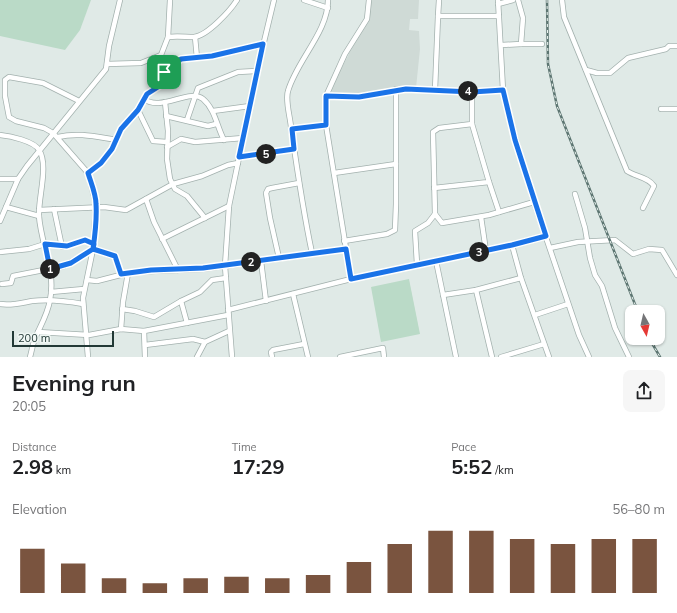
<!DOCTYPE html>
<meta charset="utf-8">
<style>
body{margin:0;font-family:Mulish,sans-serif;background:#f6f6f6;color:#202124;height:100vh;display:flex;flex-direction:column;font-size:15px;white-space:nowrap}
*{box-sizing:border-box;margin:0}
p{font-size:13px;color:#757577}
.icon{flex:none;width:22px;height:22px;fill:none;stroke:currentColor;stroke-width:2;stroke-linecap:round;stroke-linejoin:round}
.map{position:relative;height:357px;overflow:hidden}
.panel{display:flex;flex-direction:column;background:#fff;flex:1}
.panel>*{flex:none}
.needle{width:26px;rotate:172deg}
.controls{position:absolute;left:625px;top:305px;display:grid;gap:8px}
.controls a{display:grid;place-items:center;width:40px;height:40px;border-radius:8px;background:#fff;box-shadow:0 1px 3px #0004;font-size:20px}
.scale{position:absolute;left:12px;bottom:10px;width:102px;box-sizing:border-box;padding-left:4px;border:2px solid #223936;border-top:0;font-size:11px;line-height:14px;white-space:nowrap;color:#223936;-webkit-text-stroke:3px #f0f7f4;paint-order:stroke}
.pin{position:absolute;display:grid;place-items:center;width:34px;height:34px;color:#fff;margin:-17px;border-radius:8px;box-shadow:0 2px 6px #0006}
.km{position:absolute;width:20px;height:20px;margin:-10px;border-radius:50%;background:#222;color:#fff;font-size:11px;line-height:20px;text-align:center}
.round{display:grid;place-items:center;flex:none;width:42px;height:42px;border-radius:8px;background:#f6f6f6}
.summary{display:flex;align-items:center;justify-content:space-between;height:68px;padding:0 12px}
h1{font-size:22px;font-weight:700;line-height:30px}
.figures{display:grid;grid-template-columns:repeat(3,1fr);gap:6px;height:68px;padding:4px 12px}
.figures div{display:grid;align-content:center}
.figures b{font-size:20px;font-weight:700}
.figures small{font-size:11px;font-weight:400}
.figures p{font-size:11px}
.chart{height:112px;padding:8px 12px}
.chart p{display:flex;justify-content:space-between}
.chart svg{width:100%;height:72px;margin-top:4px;stroke:#7a543f;stroke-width:6}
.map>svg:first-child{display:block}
.built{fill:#cfdad6}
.green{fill:#badac7}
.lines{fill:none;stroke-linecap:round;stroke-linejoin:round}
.minor-casing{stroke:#a3b1ae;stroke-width:6}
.minor{stroke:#fff;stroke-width:4.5}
.rail-casing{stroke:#5c7571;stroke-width:2.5}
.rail{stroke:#f0f7f4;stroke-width:1;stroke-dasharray:3;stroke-linecap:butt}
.route-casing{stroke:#fff;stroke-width:8}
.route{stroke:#1a73e8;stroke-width:5}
</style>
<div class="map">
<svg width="677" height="357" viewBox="0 0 677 357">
<rect width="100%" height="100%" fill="#e0eae7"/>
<polygon class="built" points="371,0 419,0 418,19 410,19 409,30 419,31 420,49 416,88 394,87 394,89 363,96 335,94 330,90 348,56 355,38 364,26"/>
<g class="green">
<polygon points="0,0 91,0 80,30 65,50 0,36"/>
<polygon points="409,279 420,334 381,342 371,287"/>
</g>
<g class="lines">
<defs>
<g id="minor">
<polyline points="304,0 328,8"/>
<polyline points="439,0 438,16 499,16"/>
<polyline points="498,0 503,90 507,109 534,202 579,335 589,357"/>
<path d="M562,0L564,17L627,171C636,177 648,177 654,186L643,208"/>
<polyline points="498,4 513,0"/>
<path d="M168,37C177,36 185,37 194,37C207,36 230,11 237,0"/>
<polyline points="195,37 197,58"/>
<polyline points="521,44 542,44"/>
<polyline points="502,45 521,44 523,18 518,0"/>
<polyline points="107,64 141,63 161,55"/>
<polyline points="586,70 597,73 610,73 628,58 666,49 669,46 677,46"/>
<polyline points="164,72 181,59 212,56 263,45"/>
<polyline points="435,90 438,16"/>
<polyline points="326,96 359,97 406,89 472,92 503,90"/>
<path d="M144,99C160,112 190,88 203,99C215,109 217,127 224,140"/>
<polyline points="79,101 43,83 9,77 5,80 5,96 9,117 16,121 44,128 53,133 88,173 96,204 93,249 83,298 88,357"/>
<polyline points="165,102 168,131 167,159 170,179 175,189 187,196 205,218"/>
<polyline points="661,109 677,109"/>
<polyline points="138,110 153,141 167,142"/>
<polyline points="213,111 250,106"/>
<polyline points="166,116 208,126 216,124"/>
<polyline points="187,120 198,88 238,72 257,71"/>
<polyline points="292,129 326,125"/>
<path d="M0,135C10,136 34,141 39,150C49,165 38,198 39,216C41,245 56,270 50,300C48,313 41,325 36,336C33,342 32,350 30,357"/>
<path d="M58,137C78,132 97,137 117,140"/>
<polyline points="167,147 181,139 195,142 243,138"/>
<polyline points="239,157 294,149"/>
<polyline points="88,173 101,163 112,149 121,129 140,107 147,94 161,85 163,82 161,55 168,37 170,0"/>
<polyline points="334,173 396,164"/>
<polyline points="0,179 18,179"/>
<polyline points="489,182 499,212"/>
<polyline points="434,188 489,182 472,124"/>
<polyline points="575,194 585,228 590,258 595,275 602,286 615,328 629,357"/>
<polyline points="146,199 154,222 178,270"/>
<polyline points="6,207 39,216"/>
<polyline points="54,209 62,247"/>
<polyline points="39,210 104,207 126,210 173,184 202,176 228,165 238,163"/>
<polyline points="435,214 442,223 489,215 534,202"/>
<polyline points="481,217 486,251"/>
<polyline points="0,221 18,179 27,166 106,69 109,46 120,0"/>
<polyline points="162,239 229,206"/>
<polyline points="344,241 387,234 395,230 396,204 396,89"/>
<polyline points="512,245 521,278 549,357"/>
<polyline points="550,248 578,242 615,240 633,254 649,249 662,250 677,275"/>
<polyline points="0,252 29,249 45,244 67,246 85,240 94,244"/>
<path d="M312,253C303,211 297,169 291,127C290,116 285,100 288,91C297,60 328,32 328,0"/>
<polyline points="279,258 270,218 266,193 268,189 272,188 299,183"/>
<polyline points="436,261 456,357"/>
<polyline points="417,264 415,231 428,223 435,214 433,132 439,128 472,124 472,92"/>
<polyline points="351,279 326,125 326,96 345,54 367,19 369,0"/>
<polyline points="87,280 97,281 132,272 203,269 261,261"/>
<polyline points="2,284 11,283 13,276 64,266 93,249 115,257 121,274"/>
<polyline points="476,290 492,357"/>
<polyline points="51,292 84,289"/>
<polyline points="293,294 308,357"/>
<polyline points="443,295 476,290 521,278"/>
<polyline points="266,301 261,261 346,249"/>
<path d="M0,304C11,306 21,303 32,301C49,299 66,301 83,304"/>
<polyline points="122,309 135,311 154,317 181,301"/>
<polyline points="228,310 351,279 512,245 546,236"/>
<polyline points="535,315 568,304"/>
<polyline points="187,323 181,301 200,292 212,280 226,278"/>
<polyline points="121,329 123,302 128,273"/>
<polyline points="144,331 145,357"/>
<polyline points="38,332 89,335 121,329 144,331 228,315"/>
<polyline points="145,345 193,339 205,342"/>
<polyline points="197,357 205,342 229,331"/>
<polyline points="232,357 225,266 229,206 257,71 274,0"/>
<polyline points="272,357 271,352 273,350 304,344"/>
<polyline points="340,357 383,348 384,357"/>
<polyline points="501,357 544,344"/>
</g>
</defs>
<use href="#minor" class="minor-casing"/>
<use href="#minor" class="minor"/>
<defs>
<g id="rail">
<polyline points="547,0 548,64 557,106 638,312"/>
<polyline points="649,338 660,357"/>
</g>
</defs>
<use href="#rail" class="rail-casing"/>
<use href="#rail" class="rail"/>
</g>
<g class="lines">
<defs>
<path id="route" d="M164,72L161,85L147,94L138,110L121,129L112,149L101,163L88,173C91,183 96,194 96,204C97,219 95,235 93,249L71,263L50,269L45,244L67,246L85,240L94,244L93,249L115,256L121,274L151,270L203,268L346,249L351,279L512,245L546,236L515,140L503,90L472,92L406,89L359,97L326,96V125L292,129L294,149L239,157L263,44L212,56L181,59L164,72"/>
</defs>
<use href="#route" class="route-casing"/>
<use href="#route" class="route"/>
</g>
</svg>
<div class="controls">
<a><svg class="needle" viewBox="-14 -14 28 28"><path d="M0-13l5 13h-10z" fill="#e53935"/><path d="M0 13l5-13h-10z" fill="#757577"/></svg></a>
</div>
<div class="scale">200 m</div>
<div class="pin" style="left:164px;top:72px;background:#1e9e55"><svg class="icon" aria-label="arrive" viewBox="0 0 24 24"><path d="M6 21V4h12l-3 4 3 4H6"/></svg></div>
<b class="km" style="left:50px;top:269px">1</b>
<b class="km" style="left:251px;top:262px">2</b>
<b class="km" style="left:479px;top:252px">3</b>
<b class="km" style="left:468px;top:91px">4</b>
<b class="km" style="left:266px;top:154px">5</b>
</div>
<section class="panel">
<div class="summary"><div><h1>Evening run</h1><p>20:05</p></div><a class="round"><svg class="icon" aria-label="share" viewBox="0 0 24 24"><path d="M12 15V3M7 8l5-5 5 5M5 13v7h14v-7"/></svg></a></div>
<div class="figures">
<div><p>Distance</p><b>2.98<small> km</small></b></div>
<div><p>Time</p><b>17:29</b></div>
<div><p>Pace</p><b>5:52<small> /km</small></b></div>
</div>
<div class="chart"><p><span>Elevation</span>56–80 m</p>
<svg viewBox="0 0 160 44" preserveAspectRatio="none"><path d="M5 44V17M15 44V26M25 44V35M35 44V38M45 44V35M55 44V34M65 44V35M75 44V33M85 44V25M95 44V14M105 44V6M115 44V6M125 44V11M135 44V14M145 44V11M155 44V11"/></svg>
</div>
</section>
